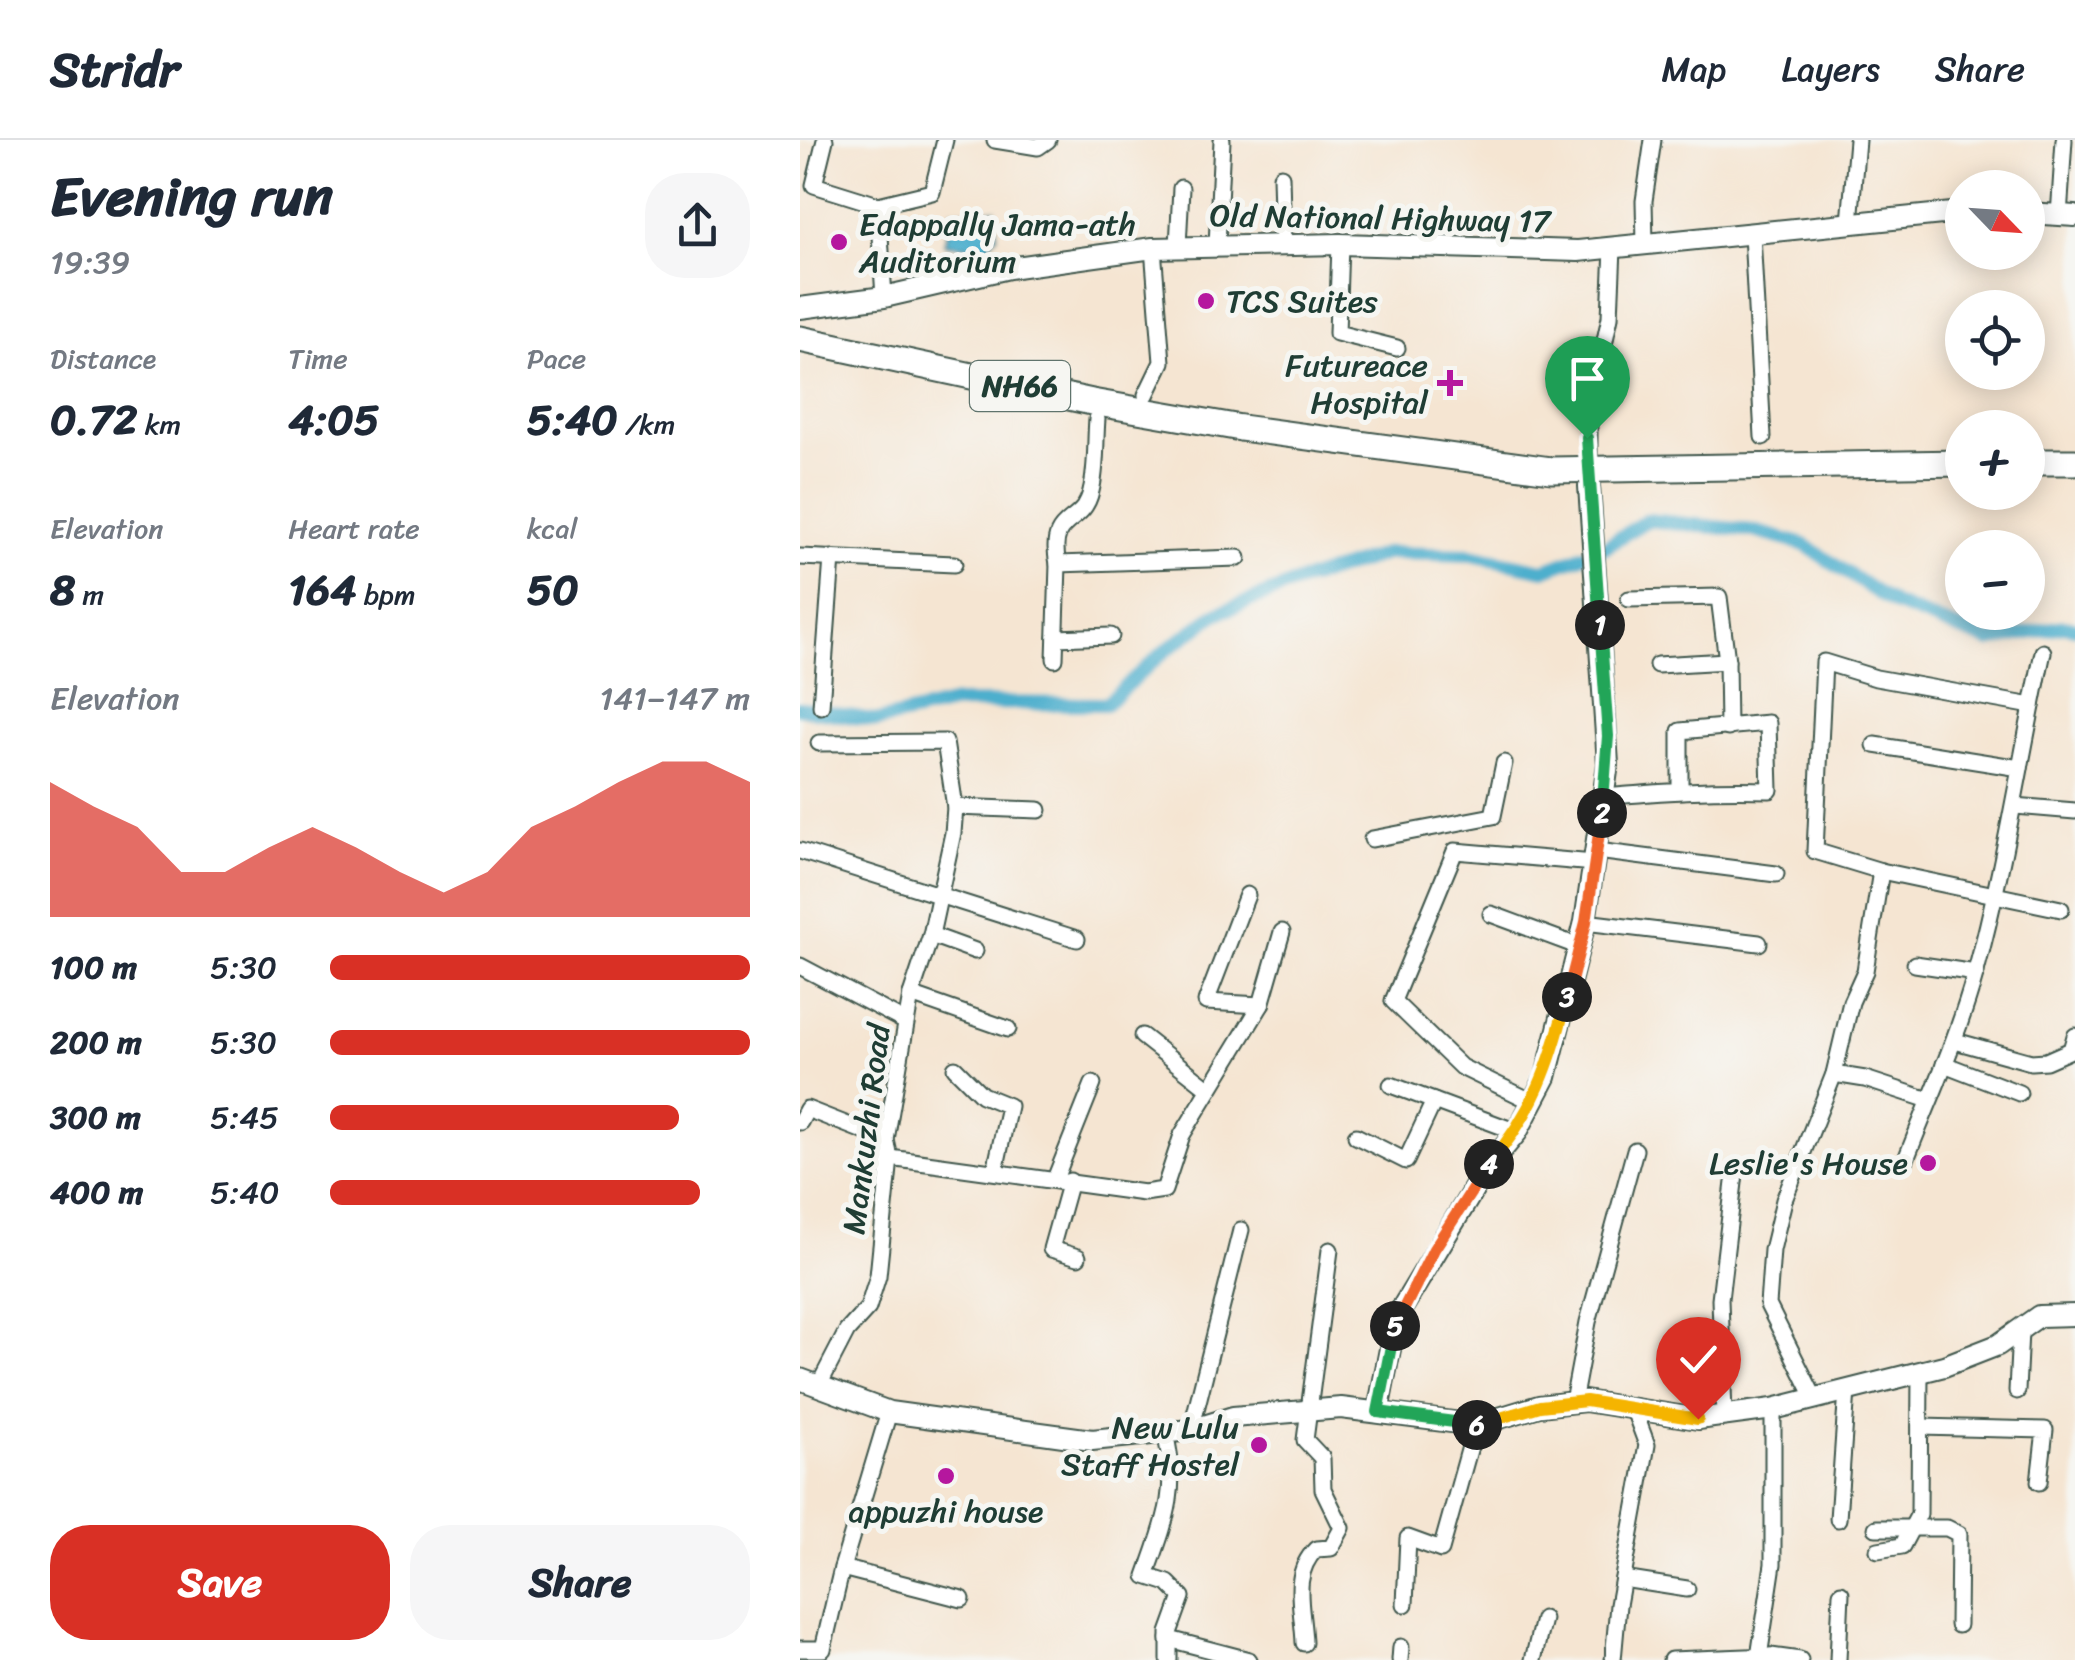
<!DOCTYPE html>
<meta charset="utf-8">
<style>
body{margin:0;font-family:Sriracha,sans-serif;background:#f6f6f7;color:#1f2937;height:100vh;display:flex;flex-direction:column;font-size:38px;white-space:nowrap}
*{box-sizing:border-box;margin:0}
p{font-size:32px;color:#747a83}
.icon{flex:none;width:55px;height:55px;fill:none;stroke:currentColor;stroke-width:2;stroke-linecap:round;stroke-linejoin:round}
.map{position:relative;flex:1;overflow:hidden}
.drawer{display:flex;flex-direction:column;background:#fff;width:800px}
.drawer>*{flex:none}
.needle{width:65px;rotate:115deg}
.tools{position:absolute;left:1145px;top:30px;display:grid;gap:20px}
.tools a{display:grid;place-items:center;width:100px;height:100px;border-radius:50%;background:#fff;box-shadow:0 5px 25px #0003;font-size:50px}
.pin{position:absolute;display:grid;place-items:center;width:85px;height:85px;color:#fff;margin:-102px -42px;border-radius:50% 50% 50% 0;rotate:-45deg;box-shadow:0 0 10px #0007}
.pin .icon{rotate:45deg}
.km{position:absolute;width:50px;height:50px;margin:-25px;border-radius:50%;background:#222;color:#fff;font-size:28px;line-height:50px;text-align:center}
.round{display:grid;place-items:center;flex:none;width:105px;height:105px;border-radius:40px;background:#f6f6f7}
.summary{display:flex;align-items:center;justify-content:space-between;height:170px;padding:0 50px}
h1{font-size:55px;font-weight:700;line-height:75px}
.figures{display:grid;grid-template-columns:repeat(3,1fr);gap:15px;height:170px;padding:10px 50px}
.figures div{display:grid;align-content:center}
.figures b{font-size:42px;font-weight:700}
.figures small{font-size:28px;font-weight:400}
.figures p{font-size:28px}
.chart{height:280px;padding:20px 50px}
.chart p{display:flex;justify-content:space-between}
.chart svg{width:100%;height:180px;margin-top:10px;fill:#d93025;opacity:.7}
.cta{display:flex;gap:20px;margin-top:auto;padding:20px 50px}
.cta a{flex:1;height:115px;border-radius:40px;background:#d93025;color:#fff;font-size:40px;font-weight:700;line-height:115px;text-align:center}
.cta a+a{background:#f6f6f7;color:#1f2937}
ul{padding:0 50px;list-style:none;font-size:32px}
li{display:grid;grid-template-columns:160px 120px 1fr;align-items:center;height:75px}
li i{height:25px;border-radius:12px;background:#d93025}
header{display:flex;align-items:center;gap:60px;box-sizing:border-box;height:140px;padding:0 50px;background:#fff;border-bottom:2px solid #e0e1e3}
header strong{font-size:48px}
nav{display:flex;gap:55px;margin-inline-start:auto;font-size:35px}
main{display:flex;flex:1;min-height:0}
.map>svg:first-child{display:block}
.water{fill:#4eafcd;stroke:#367680;stroke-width:2.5}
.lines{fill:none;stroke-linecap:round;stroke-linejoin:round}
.canal{stroke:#4eafcd;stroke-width:14}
.minor-casing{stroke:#3f564c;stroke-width:19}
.tertiary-casing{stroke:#3f564c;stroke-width:24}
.trunk-casing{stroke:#3f564c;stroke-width:29}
.minor{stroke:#fff;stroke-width:15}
.tertiary{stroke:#fff;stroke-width:20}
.trunk{stroke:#fff;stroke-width:25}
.trunk-bridge-casing{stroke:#3f564c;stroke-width:29;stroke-linecap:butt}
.trunk-bridge{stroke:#fff;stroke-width:25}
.split-1-casing{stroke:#fff;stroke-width:20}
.split-2-casing{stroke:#fff;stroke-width:20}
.split-3-casing{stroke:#fff;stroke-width:20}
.split-4-casing{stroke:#fff;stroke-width:20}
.split-5-casing{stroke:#fff;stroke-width:20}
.split-6-casing{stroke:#fff;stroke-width:20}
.split-7-casing{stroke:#fff;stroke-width:20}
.split-1{stroke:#22a559;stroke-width:12}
.split-2{stroke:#22a559;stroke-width:12}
.split-3{stroke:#f0652b;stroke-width:12}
.split-4{stroke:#f5b400;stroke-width:12}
.split-5{stroke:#f0652b;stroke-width:12}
.split-6{stroke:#22a559;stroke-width:12}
.split-7{stroke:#f5b400;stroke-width:12}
.poi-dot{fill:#b5179e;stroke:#f6f6f2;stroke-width:4}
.labels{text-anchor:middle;stroke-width:10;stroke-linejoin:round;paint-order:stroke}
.shield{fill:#f6f6f2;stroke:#60746d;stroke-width:2.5}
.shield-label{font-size:30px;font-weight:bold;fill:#1f3d34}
.street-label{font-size:32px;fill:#1f3d34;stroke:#f6f6f2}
.poi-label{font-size:32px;fill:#1f3d34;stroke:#f6f6f2;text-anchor:end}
</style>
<header>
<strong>Stridr</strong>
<nav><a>Map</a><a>Layers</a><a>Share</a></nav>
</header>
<main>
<section class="drawer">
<div class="summary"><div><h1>Evening run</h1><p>19:39</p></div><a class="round"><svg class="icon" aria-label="share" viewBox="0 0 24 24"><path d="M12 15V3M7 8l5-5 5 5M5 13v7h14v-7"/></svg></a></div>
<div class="figures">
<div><p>Distance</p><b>0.72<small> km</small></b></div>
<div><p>Time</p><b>4:05</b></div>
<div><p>Pace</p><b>5:40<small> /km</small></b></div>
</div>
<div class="figures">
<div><p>Elevation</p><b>8<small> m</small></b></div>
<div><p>Heart rate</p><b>164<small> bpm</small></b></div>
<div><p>kcal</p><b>50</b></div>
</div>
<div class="chart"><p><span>Elevation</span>141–147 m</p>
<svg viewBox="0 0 160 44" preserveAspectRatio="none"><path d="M0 44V11L10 17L20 22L30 33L40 33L50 27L60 22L70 27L80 33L90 38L100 33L110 22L120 17L130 11L140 6L150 6L160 11V44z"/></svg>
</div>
<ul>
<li><b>100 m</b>5:30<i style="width:100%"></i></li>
<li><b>200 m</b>5:30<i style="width:100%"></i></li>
<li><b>300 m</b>5:45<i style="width:83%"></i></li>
<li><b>400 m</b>5:40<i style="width:88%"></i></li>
</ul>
<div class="cta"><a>Save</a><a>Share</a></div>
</section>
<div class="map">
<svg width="1275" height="1520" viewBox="0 0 1275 1520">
<rect width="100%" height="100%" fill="#f6f6f2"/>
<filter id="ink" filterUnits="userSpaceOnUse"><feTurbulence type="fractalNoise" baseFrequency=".01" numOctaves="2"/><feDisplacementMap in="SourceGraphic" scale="20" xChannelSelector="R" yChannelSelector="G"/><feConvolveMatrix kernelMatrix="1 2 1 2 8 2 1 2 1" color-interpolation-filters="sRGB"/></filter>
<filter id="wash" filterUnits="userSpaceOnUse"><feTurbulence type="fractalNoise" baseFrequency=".0048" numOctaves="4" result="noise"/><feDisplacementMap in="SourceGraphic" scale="40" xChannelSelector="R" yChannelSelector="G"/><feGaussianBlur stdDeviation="2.25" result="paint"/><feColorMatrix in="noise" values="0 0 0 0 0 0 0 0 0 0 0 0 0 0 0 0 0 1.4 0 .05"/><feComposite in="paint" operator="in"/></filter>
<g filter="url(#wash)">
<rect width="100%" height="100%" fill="#f5e5d2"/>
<polygon class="water" points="195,69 197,95 186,108 145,104 152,71"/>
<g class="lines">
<polyline class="canal" points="0,568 78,581 156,563 306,564 365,511 416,474 493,444 588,413 671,415 744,430 803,408 847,380 954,391 1005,405 1094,464 1189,501 1263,486 1275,488"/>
</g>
</g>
<g filter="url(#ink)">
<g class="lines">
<defs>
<g id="minor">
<polyline points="25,0 14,45 78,65 84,157"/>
<polyline points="195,0 238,7 248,0"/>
<polyline points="481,36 483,105"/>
<polyline points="78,65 132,52 145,0"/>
<polyline points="1259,76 1264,0"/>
<polyline points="1050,83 1057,0"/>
<polyline points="952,94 963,297"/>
<polyline points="540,104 537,193 597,208"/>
<polyline points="845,104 844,61 853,0"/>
<polyline points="417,105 422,0"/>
<polyline points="378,106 381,48"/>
<polyline points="346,255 362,222 353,108"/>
<path d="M297,279C295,303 297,328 291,351C283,388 247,373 258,424L438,418"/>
<polyline points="789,336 789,274 810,177 813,108"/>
<polyline points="0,417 154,424"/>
<polyline points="829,459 919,457 927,521 928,588"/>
<polyline points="256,498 311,496"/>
<polyline points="255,519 258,424"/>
<polyline points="857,525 927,521"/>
<polyline points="21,566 32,418"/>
<polyline points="1232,566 1076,538 1024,522 1015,711 1081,731 1261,769"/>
<polyline points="1075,605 1220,628"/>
<path d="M804,657C860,652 913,648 970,650L968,583L880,591V650"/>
<polyline points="1215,666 1275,671"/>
<polyline points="155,667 239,670"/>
<polyline points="572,699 693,676 704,623"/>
<polyline points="0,711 277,799"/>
<polyline points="797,711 976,734"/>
<polyline points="447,755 406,862 461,865"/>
<polyline points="691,774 780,807"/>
<polyline points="785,782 959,803"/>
<polyline points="131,795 175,811"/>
<polyline points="1115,824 1176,833"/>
<polyline points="0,826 106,882"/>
<polyline points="111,855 208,889"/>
<polyline points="342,896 408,948"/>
<polyline points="1155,901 1231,922 1246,921 1271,910 1275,896"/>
<polyline points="1144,924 1219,953"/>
<polyline points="155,928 182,955 209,966 195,1031"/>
<polyline points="1034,934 1065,939 1129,960"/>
<polyline points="591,945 717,992"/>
<polyline points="733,962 661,927 593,861 655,711 794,723"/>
<polyline points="0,982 7,969 86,1000"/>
<polyline points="556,996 606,1021 634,961"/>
<polyline points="90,1018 344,1053 364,1050 382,995 461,865 482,792"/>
<path d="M1105,1022C1129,960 1157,900 1175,835C1204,729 1220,620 1243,512"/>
<polyline points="255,1039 293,944"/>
<polyline points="270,1041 251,1109 278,1117"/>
<polyline points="18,1247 47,1191 68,1168 78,1136 90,1018 86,1000 111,855 131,795 153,693 155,667 145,602 19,603"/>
<polyline points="1217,1251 1220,1191"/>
<polyline points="1014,1257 968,1165 972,1110 984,1060 1034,934 1051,862 1065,831 1081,731"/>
<polyline points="773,1262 788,1182 835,1010"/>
<polyline points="924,1275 920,1159 935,1034"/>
<polyline points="1120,1287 1245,1290 1239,1342"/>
<polyline points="391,1290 441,1090"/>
<path d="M365,1294C380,1349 364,1385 346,1436L368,1443L382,1457L369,1493V1520"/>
<polyline points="1038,1379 1047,1250"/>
<polyline points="1076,1388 1147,1388 1159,1394 1158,1485"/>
<polyline points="1078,1410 1102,1406 1119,1374 1120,1232"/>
<polyline points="42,1428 162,1459"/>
<polyline points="823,1439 887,1449"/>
<polyline points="605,1464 608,1398 641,1410 676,1285"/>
<polyline points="369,1499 449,1520"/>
<path d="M504,1503C503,1469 490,1435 516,1409L531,1408L542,1388L523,1349L522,1318L505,1300L530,1110"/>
<polyline points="0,1509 23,1509 42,1428 89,1272"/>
<polyline points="959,1517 973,1424 973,1269"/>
<polyline points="600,1520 601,1507"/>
<polyline points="733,1520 743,1479"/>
<polyline points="813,1520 818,1465 847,1305 834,1270"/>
<polyline points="871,1520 971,1516"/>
<polyline points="971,1520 971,1516 1000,1520"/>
<polyline points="1038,1520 1041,1453"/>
</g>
<g id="tertiary">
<polyline points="1228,73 1275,76"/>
<polyline points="0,168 84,157 209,128 353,108 540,104 778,111 1162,72"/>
<polyline points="0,1239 89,1272 292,1300 391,1290 433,1277 541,1268 676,1285 739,1266 785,1261 898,1279 973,1269 1144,1226 1198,1205 1239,1176 1275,1175"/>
<polyline points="578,1271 596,1178 686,1029 717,992 746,937 785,782 808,624 789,346"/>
</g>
<g id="trunk">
<polyline points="0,199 292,262 441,288"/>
<polyline points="1228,322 1275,322"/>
</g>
</defs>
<use href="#minor" class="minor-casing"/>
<use href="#tertiary" class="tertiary-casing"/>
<use href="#trunk" class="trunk-casing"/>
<use href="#minor" class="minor"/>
<use href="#tertiary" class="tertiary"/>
<use href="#trunk" class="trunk"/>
<defs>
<polyline id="trunk-bridge" points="441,288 751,330 1162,323"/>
</defs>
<use href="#trunk-bridge" class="trunk-bridge-casing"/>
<use href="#trunk-bridge" class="trunk-bridge"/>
</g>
</g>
<g class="lines" filter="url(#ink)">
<defs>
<polyline id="split-1" points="787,298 800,485"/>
<polyline id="split-2" points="800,485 808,596 802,673"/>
<polyline id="split-3" points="767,857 786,782 802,673"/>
<path id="split-4" d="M689,1024C733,974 752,921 767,857"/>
<polyline id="split-5" points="595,1186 634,1109 689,1024"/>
<polyline id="split-6" points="595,1186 578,1272 677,1285"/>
<polyline id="split-7" points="677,1285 740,1266 786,1261 898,1279"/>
</defs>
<use href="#split-1" class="split-1-casing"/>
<use href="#split-2" class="split-2-casing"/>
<use href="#split-3" class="split-3-casing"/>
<use href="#split-4" class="split-4-casing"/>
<use href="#split-5" class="split-5-casing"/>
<use href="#split-6" class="split-6-casing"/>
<use href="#split-7" class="split-7-casing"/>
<use href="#split-1" class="split-1"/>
<use href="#split-2" class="split-2"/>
<use href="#split-3" class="split-3"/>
<use href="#split-4" class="split-4"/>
<use href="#split-5" class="split-5"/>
<use href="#split-6" class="split-6"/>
<use href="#split-7" class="split-7"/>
</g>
<g class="poi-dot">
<circle cx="39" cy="102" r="10"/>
<circle cx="406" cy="161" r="10"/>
<path d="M645 228h10v10h10v10h-10v10h-10v-10h-10v-10h10z"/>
<circle cx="1128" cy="1023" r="10"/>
<circle cx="459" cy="1305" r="10"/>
<circle cx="146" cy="1336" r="10"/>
</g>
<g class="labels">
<rect class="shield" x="170" y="221" width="100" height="50" rx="8"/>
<g class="shield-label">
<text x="220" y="256">NH66</text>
</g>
<g class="street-label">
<text transform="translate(580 78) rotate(1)" y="11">Old National Highway 17</text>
<text transform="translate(66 989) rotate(-83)" y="11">Mankuzhi Road</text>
</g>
<g class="poi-label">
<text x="59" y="95" text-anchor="start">Edappally Jama-ath<tspan x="59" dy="37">Auditorium</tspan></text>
<text x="426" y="172" text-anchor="start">TCS Suites</text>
<text x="628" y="236">Futureace<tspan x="628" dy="37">Hospital</tspan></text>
<text x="1108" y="1034">Leslie's House</text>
<text x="439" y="1298">New Lulu<tspan x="439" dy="37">Staff Hostel</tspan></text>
<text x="146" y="1382" text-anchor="middle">appuzhi house</text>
</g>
</g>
</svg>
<div class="tools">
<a><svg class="needle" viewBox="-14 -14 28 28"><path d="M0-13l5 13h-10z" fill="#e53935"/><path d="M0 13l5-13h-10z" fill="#747a83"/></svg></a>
<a><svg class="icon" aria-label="locate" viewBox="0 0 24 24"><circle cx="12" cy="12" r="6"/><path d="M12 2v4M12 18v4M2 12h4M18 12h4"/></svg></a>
<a>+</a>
<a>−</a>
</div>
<div class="pin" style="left:787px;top:298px;background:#1e9e55"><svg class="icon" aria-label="arrive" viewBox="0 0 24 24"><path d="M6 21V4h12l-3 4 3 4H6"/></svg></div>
<div class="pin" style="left:898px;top:1279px;background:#d93025"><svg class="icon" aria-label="check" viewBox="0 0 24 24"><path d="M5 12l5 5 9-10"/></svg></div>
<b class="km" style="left:800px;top:485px">1</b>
<b class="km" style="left:802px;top:673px">2</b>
<b class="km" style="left:767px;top:857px">3</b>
<b class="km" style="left:689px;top:1024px">4</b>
<b class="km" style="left:595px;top:1186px">5</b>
<b class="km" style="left:677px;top:1285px">6</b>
</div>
</main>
